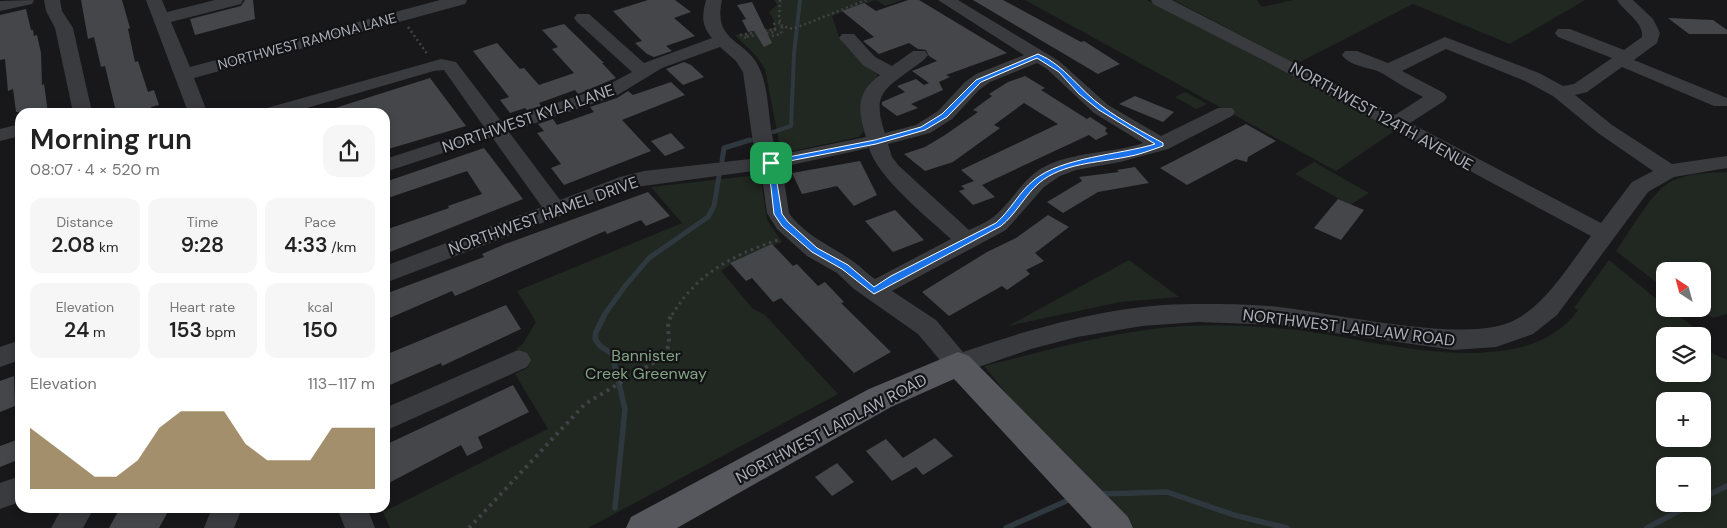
<!DOCTYPE html>
<meta charset="utf-8">
<style>
body{margin:0;font-family:"DM Sans",sans-serif;background:#f6f6f6;color:#222;height:100vh;display:flex;flex-direction:column;font-size:19px;white-space:nowrap}
*{box-sizing:border-box;margin:0}
p{font-size:16px;color:#767676}
.icon{flex:none;width:28px;height:28px;fill:none;stroke:currentColor;stroke-width:2;stroke-linecap:round;stroke-linejoin:round}
.map{position:relative;flex:1;overflow:hidden}
.side{position:absolute;left:15px;top:108px;width:375px;height:405px;display:flex;flex-direction:column;background:#fff;border-radius:15px;box-shadow:0 2px 8px #0003}
.side>*{flex:none}
.needle{width:32px;rotate:324deg}
.fabs{position:absolute;left:1656px;top:262px;display:grid;gap:10px}
.fabs a{display:grid;place-items:center;width:55px;height:55px;border-radius:10px;background:#fff;box-shadow:0 2px 8px #0003;font-size:25px}
.pin{position:absolute;display:grid;place-items:center;width:42px;height:42px;color:#fff;margin:-21px;border-radius:10px;box-shadow:0 2px 8px #0006}
.round{display:grid;place-items:center;flex:none;width:52px;height:52px;border-radius:15px;background:#f6f6f6}
.headline{display:flex;align-items:center;justify-content:space-between;height:85px;padding:0 15px}
h1{font-size:28px;font-weight:600;line-height:38px}
.stats{display:grid;grid-template-columns:repeat(3,1fr);gap:8px;height:85px;padding:5px 15px}
.stats div{display:grid;align-content:center;border-radius:12px;background:#f6f6f6;text-align:center}
.stats b{font-size:21px;font-weight:600}
.stats small{font-size:14px;font-weight:400}
.stats p{font-size:14px}
.chart{height:140px;padding:10px 15px}
.chart p{display:flex;justify-content:space-between}
.chart svg{width:100%;height:90px;margin-top:5px;fill:#7d612f;opacity:.7}
.map>svg:first-child{display:block}
.green{fill:#202821;fill-rule:evenodd}
.lines{fill:none;stroke-linecap:round;stroke-linejoin:round}
.stream-far2{stroke:#2f383e;stroke-width:4}
.stream-far1{stroke:#2f383e;stroke-width:5}
.stream{stroke:#2f383e;stroke-width:5.5}
.building{fill:#45464a}
.path-far2{stroke:#404246;stroke-width:2.5;stroke-dasharray:2 3;stroke-linecap:butt}
.path-far1{stroke:#404246;stroke-width:3;stroke-dasharray:2.5 4;stroke-linecap:butt}
.path{stroke:#404246;stroke-width:4;stroke-dasharray:3 4.5;stroke-linecap:butt}
.minor{fill:#3a3b3f;fill-rule:evenodd}
.major{fill:#56585e;fill-rule:evenodd}
.route{fill:#1a73e8;stroke:#fff;fill-rule:evenodd}
.labels{text-anchor:middle;stroke-width:4.5;stroke-linejoin:round;paint-order:stroke}
.far-street-label{font-size:14px;fill:#abb0ba;stroke:#131316}
.street-label{font-size:16px;fill:#abb0ba;stroke:#131316}
.park-label{font-size:16px;fill:#83a484;stroke:#131316}
</style>
<div class="map">
<svg width="1727" height="528" viewBox="0 0 1727 528">
<rect width="100%" height="100%" fill="#18181a"/>
<g class="green">
<path d="M774,0H902L885,6L876,0L832,16L839,37L849,50L878,74C870,102 854,92 864,131L859,137L792,151L780,147L765,69L756,56L735,35L774,28V21L769,12L777,5Z"/>
<polygon points="1025,0 1147,0 1254,52 1397,129 1336,171"/>
<polygon points="1174,0 1257,0 1262,7 1293,0 1585,0 1510,44 1413,4 1296,64"/>
<polygon points="1185,92 1207,104 1196,109 1175,97"/>
<polygon points="1314,162 1369,193 1350,205 1295,174"/>
<path d="M1727,172V314L1713,318L1697,309H1702V271H1665V289L1616,251C1628,234 1651,194 1667,184C1684,173 1707,173 1727,172Z"/>
<polygon points="749,176 761,180 767,220 782,242 730,265 721,271 753,309 765,315 838,394 588,528 390,528 383,512 548,429 515,374 529,367 517,348 522,345 536,322 517,291 682,223 651,187"/>
<polygon points="1129,260 1179,297 1120,302 1008,326"/>
<path d="M1609,260L1665,306V309H1669L1698,330L1694,336H1665V374H1702L1703,349L1727,360V528H1117L984,366C1050,350 1116,330 1184,326C1222,324 1260,326 1297,330C1374,339 1524,387 1578,310L1574,308ZM1665,401H1702V439H1665ZM1665,466H1702V504H1665Z"/>
</g>
<g class="lines">
<g class="stream-far2">
<polyline points="773,132 791,126 794,54 800,0"/>
<polyline points="746,141 751,140"/>
</g>
<g class="stream-far1">
<polyline points="722,161 724,148 750,140"/>
<polyline points="604,315 626,285 649,258 708,217 714,206 719,176"/>
</g>
<g class="stream">
<polyline points="605,314 596,332 595,339 600,346 612,354 625,409 615,508"/>
<polyline points="1100,494 1167,492 1234,515 1287,528"/>
<polyline points="1702,498 1727,486"/>
<polyline points="1006,528 1073,498"/>
<polyline points="1647,528 1692,504"/>
</g>
</g>
<g class="building">
<polygon points="81,0 122,0 130,28 128,29 135,62 138,61 148,92 154,90 159,105 151,107 153,112 116,112 105,66 101,67 94,37 88,39"/>
<polygon points="245,0 253,0 255,19 195,35 190,19 241,6"/>
<polygon points="648,0 675,0 691,12 674,18 695,36 666,46 672,51 654,57 647,54 635,43 642,41 613,11"/>
<polygon points="908,0 919,0 1007,53 946,75 950,77 939,82 943,90 911,104 918,108 897,116 882,105 882,102 905,92 897,86 916,79 924,85 929,83 912,71 937,61 929,56 926,50 918,49 909,43 879,54 863,41 874,37 842,11 864,3 876,11"/>
<polygon points="973,0 1003,0 1081,42 1084,41 1120,64 1098,74"/>
<polygon points="752,2 772,43 764,47 754,31 748,32 742,20 746,19 737,5"/>
<polygon points="26,9 31,30 33,30 34,36 37,35 41,53 42,85 44,84 48,112 16,112 13,89 8,91 5,59 0,60 0,15"/>
<polygon points="1668,18 1713,20 1727,30 1727,34 1689,34"/>
<polygon points="564,24 604,63 602,63 616,78 578,94 575,90 539,103 541,106 527,110 525,108 510,113 500,100 509,97 473,51 497,43 520,69 524,68 539,85 574,73 552,49 558,47 542,30"/>
<polygon points="684,62 691,65 704,77 683,85 666,69"/>
<polygon points="1025,76 1045,88 1041,90 1087,119 1090,117 1107,128 1105,131 1108,134 1096,140 1089,135 982,185 995,197 973,205 959,191 965,189 961,186 974,181 961,170 1058,124 1024,103 994,125 1000,128 953,162 925,171 904,154 925,147 945,135 978,112 973,110 992,96 989,94 1008,82"/>
<polygon points="430,78 466,126 385,150 385,112 333,112 332,109"/>
<polygon points="671,82 685,95 622,120 651,151 564,185 551,168 561,164 537,133 544,131 538,124 553,119 557,125 594,112 590,107 617,98 628,91 633,95"/>
<polygon points="1135,96 1174,112 1163,122 1119,104"/>
<polygon points="1246,124 1276,141 1248,157 1247,162 1236,159 1187,185 1160,168"/>
<polygon points="671,133 685,148 665,156 651,141"/>
<polygon points="484,148 523,199 385,254 385,230 449,208 448,206 482,194 467,171 385,199 385,182"/>
<polygon points="860,161 877,195 854,206 837,186 802,194 792,173"/>
<polygon points="1135,167 1149,183 1098,192 1063,213 1047,202 1082,181 1079,177 1119,172 1117,170"/>
<polygon points="648,192 670,216 646,226 641,220 607,234 605,231 455,296 452,291 385,320 385,294 484,257 482,254 505,244"/>
<polygon points="1338,199 1364,210 1341,240 1314,228"/>
<polygon points="895,210 924,240 893,252 865,221"/>
<polygon points="1048,215 1069,227 1035,253 1044,261 1026,270 1030,274 1007,290 1002,286 949,316 922,292 987,252 1016,238"/>
<polygon points="772,244 793,266 797,264 818,286 825,282 844,302 841,303 891,352 854,373 781,298 773,302 752,278 746,281 730,263"/>
<polygon points="506,305 521,329 442,366 441,363 385,387 385,355"/>
<polygon points="14,376 15,406 0,412 0,381"/>
<polygon points="513,385 529,412 478,437 483,448 467,456 461,445 385,485 385,445"/>
<polygon points="935,438 953,456 923,475 916,467 892,481 866,451 886,439 903,458"/>
<polygon points="19,439 20,459 0,467 0,446"/>
<polygon points="837,463 854,482 832,496 815,477"/>
<polygon points="120,508 170,508 159,528 109,528"/>
</g>
<g class="lines">
<g class="path-far2">
<polyline points="780,0 779,18 782,26 793,29 866,0"/>
<polyline points="408,27 428,55"/>
<polyline points="740,35 775,29 774,24 780,23"/>
<polyline points="767,37 781,34 782,26"/>
<polyline points="746,38 744,37 775,32 775,29"/>
</g>
<path class="path-far1" d="M672,315C697,273 733,255 778,240"/>
<path class="path" d="M469,528L585,404L663,357C676,338 662,331 672,314"/>
<g class="minor">
<polygon points="34,0 32,4 0,11 0,1"/>
<polygon points="44,0 60,0 62,11 73,28 92,112 73,112 55,28 46,11"/>
<polygon points="146,0 162,0 167,12 215,0 243,0 241,4 171,22 190,67 440,0 467,0 465,4 194,78 207,112 188,112"/>
<path d="M706,0H722C712,45 749,38 761,72C771,98 767,129 778,155L866,137C858,111 855,93 880,75L863,65L839,38L842,34H854L875,57L892,66L913,51H925L928,55C924,61 918,64 913,68C883,90 872,94 885,133L916,125L938,111L965,82L976,74L1024,55L938,0H958L1059,61L1108,105L1161,136L1218,108H1232L1235,112L1232,116L1168,149L1120,162L1076,170L1060,176L1044,187L1006,230L892,291L936,320L963,352C1039,326 1119,303 1200,304C1226,304 1253,304 1279,307C1334,313 1470,345 1515,320C1548,302 1569,265 1591,236L1265,61L1153,4L1151,0H1172L1395,115L1423,97C1410,90 1397,83 1385,75C1373,66 1352,69 1342,55L1345,51H1357L1388,63L1445,37L1539,73L1563,86L1574,84L1612,58L1558,37L1555,33L1558,29H1570L1624,50L1642,37C1644,22 1624,12 1617,0H1633L1653,19L1660,33L1657,43L1634,60L1727,98V106H1714L1622,67L1587,92L1575,95L1612,125L1672,164L1727,156V168L1674,177L1648,192L1557,315L1533,334L1496,347L1454,350L1278,325L1198,322L1142,326L1077,337L1031,349L958,374L949,371L918,334L854,289L837,273L807,256L777,229L767,213L761,170L636,187L385,283V266L542,207L492,137L385,172V159L484,127L444,70L434,71L293,112H264L267,108L441,59L456,62L501,121L602,88L632,72L577,22L574,18L577,14H589L644,63L712,38C701,25 702,16 706,0ZM720,47L736,61L743,72L753,143L759,158L644,171L620,177L560,200L509,132L616,96L662,68ZM1446,49L1525,81L1553,96L1598,133L1653,171L1632,182L1601,223L1410,123L1444,101L1447,97L1444,93L1402,71ZM1037,63L1047,69L1094,113L1143,143C1111,154 1072,151 1042,168C1020,181 1010,206 989,220C983,224 975,227 969,230L898,165L892,157L888,144L930,133L952,119L979,90L990,82ZM869,148C878,178 927,217 951,239L875,279C867,274 861,267 854,262C832,246 805,236 789,213L782,167Z"/>
<polygon points="20,124 20,136 0,141 0,129"/>
<polygon points="20,340 20,360 0,367 0,347"/>
<polygon points="518,350 527,353 531,360 527,367 385,431 385,408"/>
<polygon points="20,476 20,502 0,509 0,483"/>
<polygon points="62,508 94,508 83,528 51,528"/>
<polygon points="212,508 242,508 234,528 204,528"/>
<polygon points="337,508 367,508 375,528 345,528"/>
</g>
<polygon class="major" points="958,352 969,356 1128,517 1133,528 1092,528 954,379 891,407 677,528 626,528 631,517 869,389"/>
</g>
<path class="route" d="M1038,54C1065,65 1080,91 1103,107C1122,121 1143,132 1163,143V146C1151,150 1139,155 1126,157C1096,163 1063,163 1039,183C1025,195 1016,214 1001,226L874,294L842,269L812,252L782,226L774,214L768,161L875,140L921,127L942,114L976,80ZM1037,58L1059,72L1079,94L1099,110L1155,144C1119,155 1062,157 1034,180C1019,192 1011,210 996,223L891,276L874,287L848,265L817,248L788,222L782,214L774,164L876,144L925,130L947,117L981,82Z"/>
<g class="labels">
<g class="far-street-label">
<text transform="translate(307 41) rotate(-15)" y="5">NORTHWEST RAMONA LANE</text>
</g>
<g class="street-label">
<text transform="translate(1382 116) rotate(29)" y="6">NORTHWEST 124TH AVENUE</text>
<text transform="translate(528 118) rotate(-19)" y="6">NORTHWEST KYLA LANE</text>
<text transform="translate(543 215) rotate(-20)" y="6">NORTHWEST HAMEL DRIVE</text>
<text transform="translate(1349 327) rotate(7)" y="6">NORTHWEST LAIDLAW ROAD</text>
<text transform="translate(831 428) rotate(-28)" y="6">NORTHWEST LAIDLAW ROAD</text>
</g>
<g class="park-label">
<text x="646" y="361">Bannister<tspan x="646" dy="18">Creek Greenway</tspan></text>
</g>
</g>
</svg>
<div class="fabs">
<a><svg class="needle" viewBox="-14 -14 28 28"><path d="M0-13l5 13h-10z" fill="#e53935"/><path d="M0 13l5-13h-10z" fill="#767676"/></svg></a>
<a><svg class="icon" aria-label="layers" viewBox="0 0 24 24"><path d="M12 4l9 5-9 5-9-5zM3 14l9 5 9-5"/></svg></a>
<a>+</a>
<a>−</a>
</div>
<div class="pin" style="left:771px;top:163px;background:#1e9e55"><svg class="icon" aria-label="arrive" viewBox="0 0 24 24"><path d="M6 21V4h12l-3 4 3 4H6"/></svg></div>
<section class="side">
<div class="headline"><div><h1>Morning run</h1><p>08:07 · 4 × 520 m</p></div><a class="round"><svg class="icon" aria-label="share" viewBox="0 0 24 24"><path d="M12 15V3M7 8l5-5 5 5M5 13v7h14v-7"/></svg></a></div>
<div class="stats">
<div><p>Distance</p><b>2.08<small> km</small></b></div>
<div><p>Time</p><b>9:28</b></div>
<div><p>Pace</p><b>4:33<small> /km</small></b></div>
</div>
<div class="stats">
<div><p>Elevation</p><b>24<small> m</small></b></div>
<div><p>Heart rate</p><b>153<small> bpm</small></b></div>
<div><p>kcal</p><b>150</b></div>
</div>
<div class="chart"><p><span>Elevation</span>113–117 m</p>
<svg viewBox="0 0 160 44" preserveAspectRatio="none"><path d="M0 44V14L10 22L20 30L30 38L40 38L50 30L60 14L70 6L80 6L90 6L100 22L110 30L120 30L130 30L140 14L150 14L160 14V44z"/></svg>
</div>
</section>
</div>
